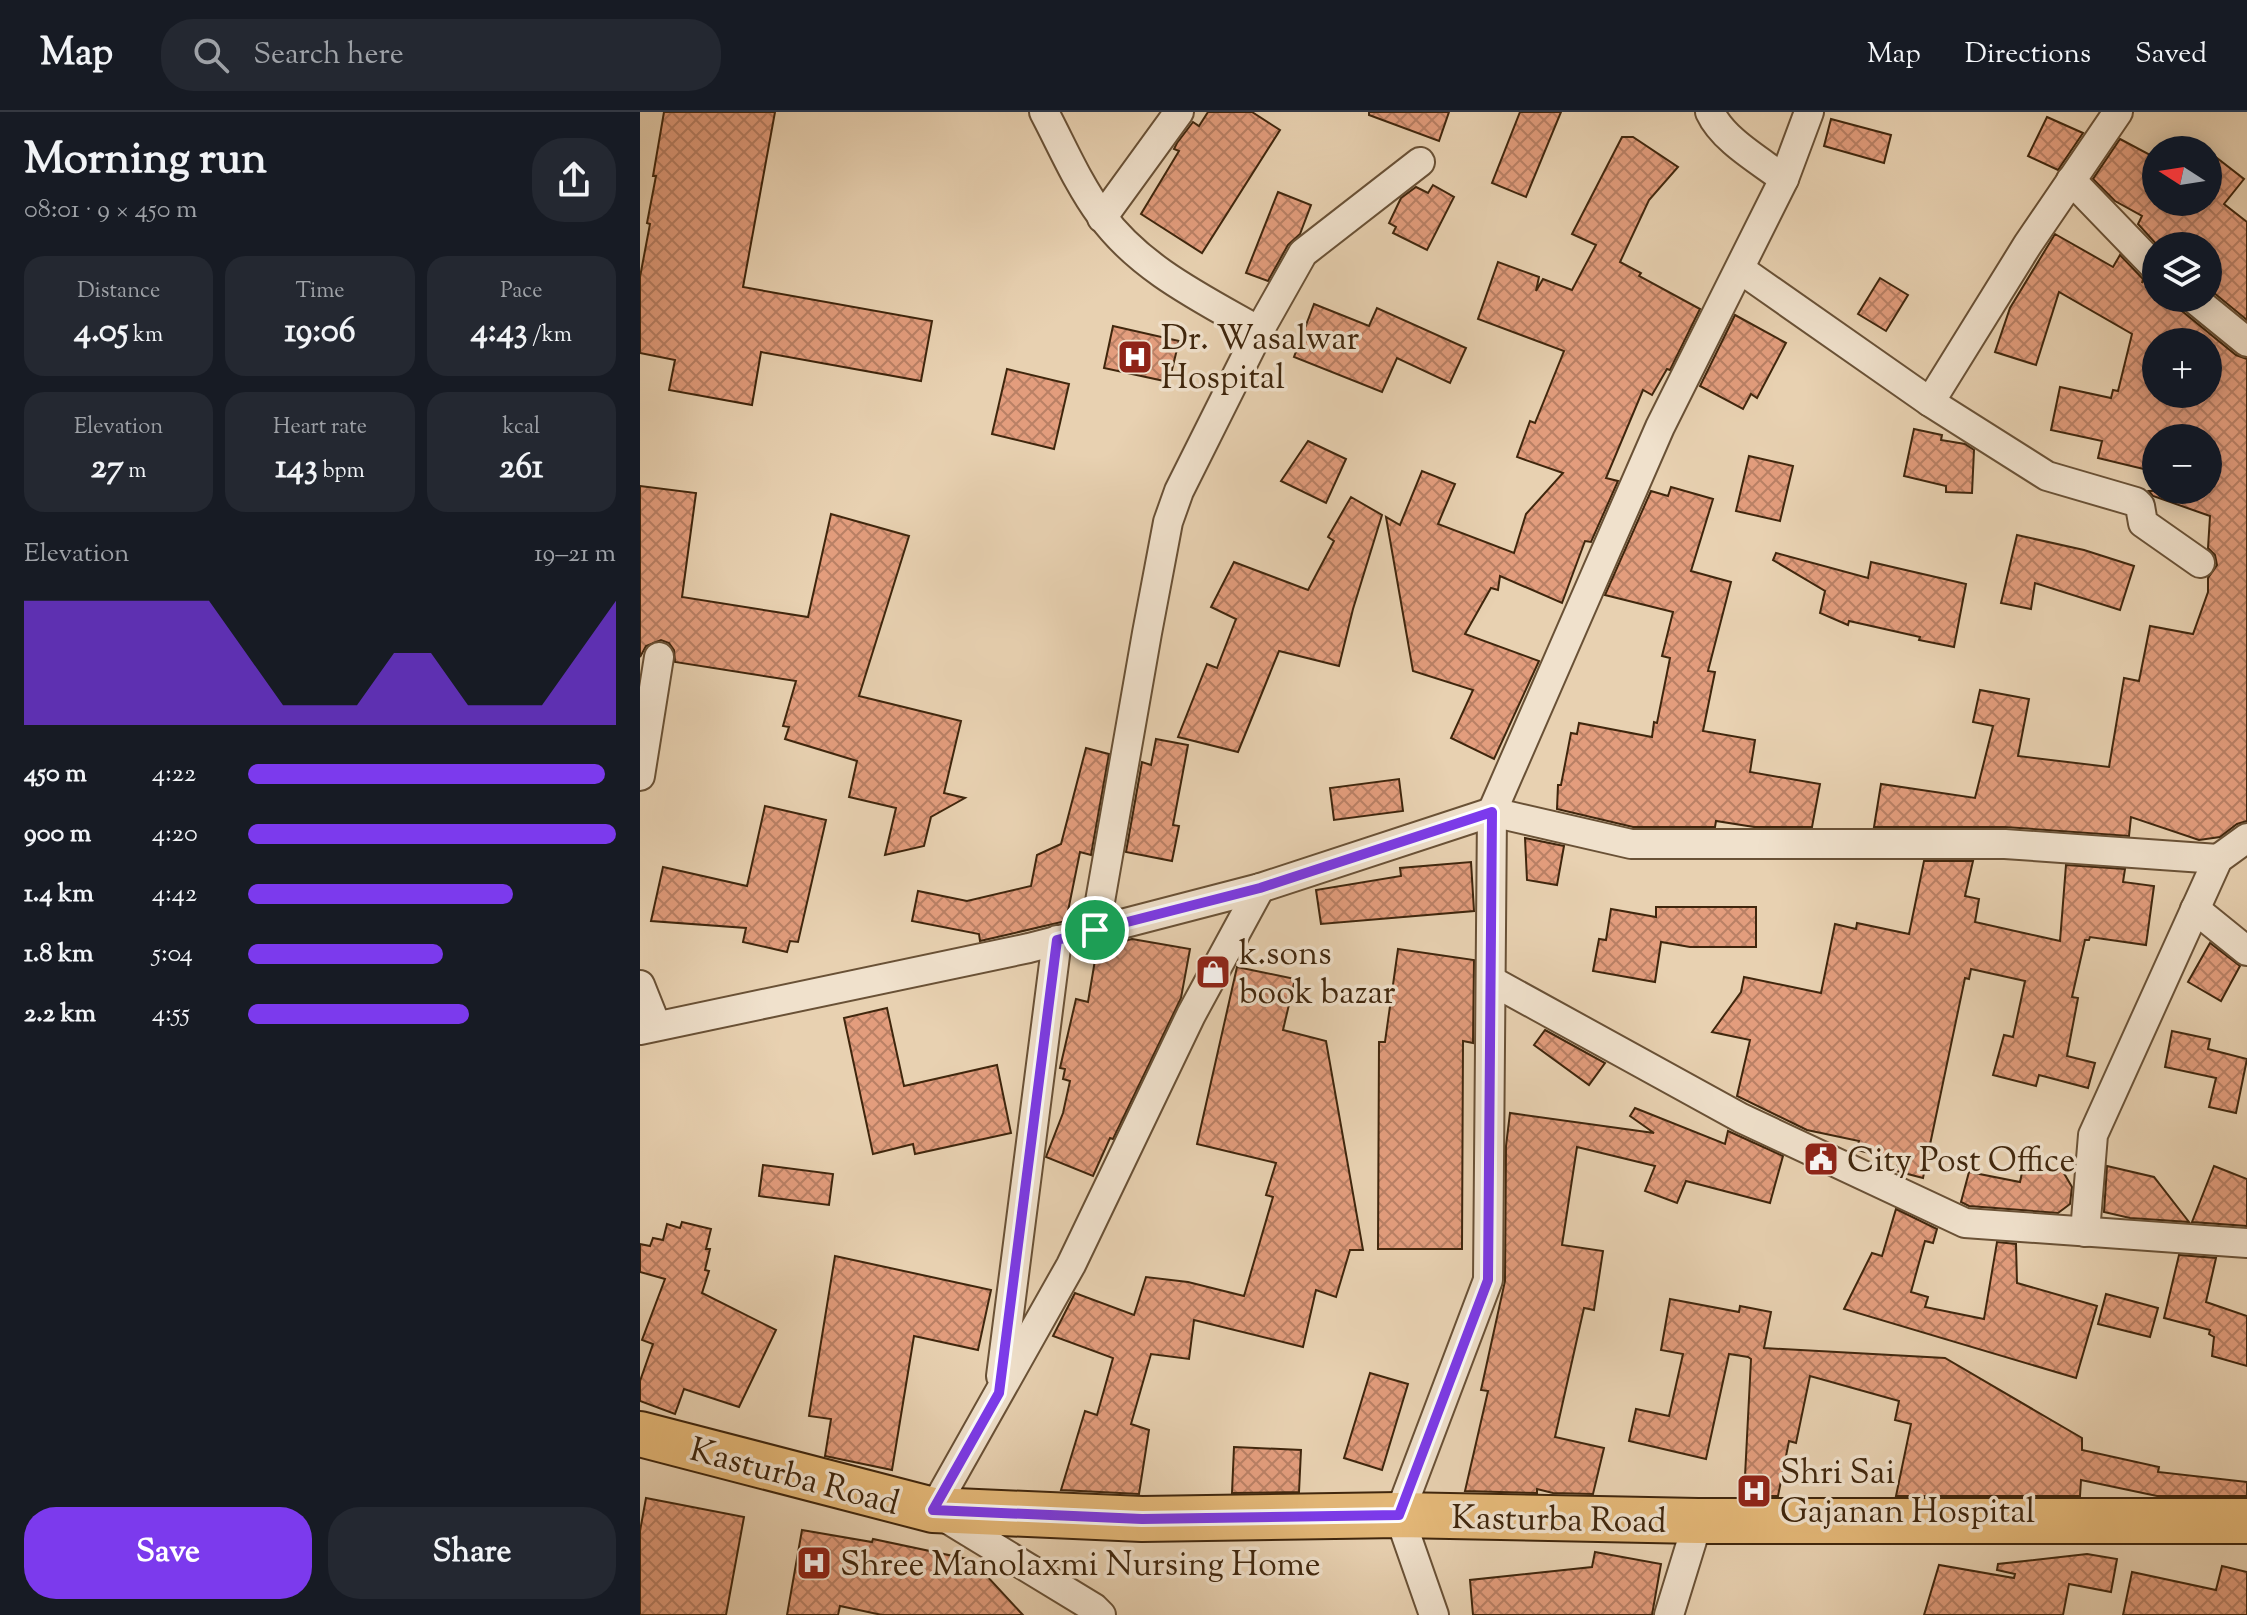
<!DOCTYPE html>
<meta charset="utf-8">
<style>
body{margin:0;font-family:"Sorts Mill Goudy",serif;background:#242831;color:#f1f3f6;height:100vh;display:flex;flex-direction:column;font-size:30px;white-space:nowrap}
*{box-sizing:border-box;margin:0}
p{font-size:26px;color:#9ea1a6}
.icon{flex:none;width:44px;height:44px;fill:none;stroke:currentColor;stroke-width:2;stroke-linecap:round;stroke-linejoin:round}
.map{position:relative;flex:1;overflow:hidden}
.side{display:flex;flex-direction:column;background:#171b24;width:640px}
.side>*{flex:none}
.needle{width:52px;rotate:282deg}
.fabs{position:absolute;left:1502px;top:24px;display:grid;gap:16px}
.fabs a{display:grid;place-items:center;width:80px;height:80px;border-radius:50%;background:#171b24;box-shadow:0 4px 20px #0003;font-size:40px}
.pin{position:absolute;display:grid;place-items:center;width:68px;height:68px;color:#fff;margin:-34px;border:4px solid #fff;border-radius:50%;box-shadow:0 2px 8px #0007}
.round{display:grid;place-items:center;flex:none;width:84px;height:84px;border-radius:32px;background:#242831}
.head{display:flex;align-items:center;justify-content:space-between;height:136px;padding:0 24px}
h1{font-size:44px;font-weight:700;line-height:60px}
.metrics{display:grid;grid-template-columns:repeat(3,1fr);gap:12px;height:136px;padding:8px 24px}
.metrics div{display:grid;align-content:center;border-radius:20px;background:#242831;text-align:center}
.metrics b{font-size:34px;font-weight:700}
.metrics small{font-size:22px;font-weight:400}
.metrics p{font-size:22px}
.chart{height:224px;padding:16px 24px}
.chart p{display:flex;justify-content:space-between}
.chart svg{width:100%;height:144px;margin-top:8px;fill:#7c3aed;opacity:.7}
.cta{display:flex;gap:16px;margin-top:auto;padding:16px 24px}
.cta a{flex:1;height:92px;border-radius:32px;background:#7c3aed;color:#fff;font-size:32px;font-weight:700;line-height:92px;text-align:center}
.cta a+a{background:#242831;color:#f1f3f6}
ul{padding:0 24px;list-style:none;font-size:26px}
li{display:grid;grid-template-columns:128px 96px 1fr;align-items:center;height:60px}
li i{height:20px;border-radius:10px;background:#7c3aed}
header{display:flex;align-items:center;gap:48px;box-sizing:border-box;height:112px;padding:0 40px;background:#171b24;border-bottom:2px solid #363941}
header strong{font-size:38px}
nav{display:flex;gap:44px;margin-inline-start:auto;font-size:28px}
.search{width:560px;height:72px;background:#242831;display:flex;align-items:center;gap:20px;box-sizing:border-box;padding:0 28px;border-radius:32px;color:#9ea1a6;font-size:30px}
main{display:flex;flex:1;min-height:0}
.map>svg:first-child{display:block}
.building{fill:url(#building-cross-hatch);stroke:#3f260d;stroke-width:2;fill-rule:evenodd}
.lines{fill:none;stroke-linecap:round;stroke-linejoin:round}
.street-casing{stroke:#695136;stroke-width:32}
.primary-casing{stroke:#3f260d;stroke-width:48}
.street{stroke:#f0e1cc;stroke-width:28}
.primary{stroke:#e4b878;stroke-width:44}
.route-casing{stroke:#fff;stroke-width:16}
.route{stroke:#7c3aed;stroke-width:10}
.labels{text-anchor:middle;stroke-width:7;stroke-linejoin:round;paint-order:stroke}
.poi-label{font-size:34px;fill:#3f260d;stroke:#f0e1cc;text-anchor:start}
.street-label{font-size:34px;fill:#3f260d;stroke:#f0e1cc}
</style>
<header>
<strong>Map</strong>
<div class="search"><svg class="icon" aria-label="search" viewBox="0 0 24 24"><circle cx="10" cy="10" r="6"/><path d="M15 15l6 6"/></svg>Search here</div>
<nav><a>Map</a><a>Directions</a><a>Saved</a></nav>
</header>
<main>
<section class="side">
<div class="head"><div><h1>Morning run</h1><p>08:01 · 9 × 450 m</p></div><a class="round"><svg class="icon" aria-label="share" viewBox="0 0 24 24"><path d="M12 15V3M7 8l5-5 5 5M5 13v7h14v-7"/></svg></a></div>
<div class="metrics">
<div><p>Distance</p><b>4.05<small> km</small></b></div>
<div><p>Time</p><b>19:06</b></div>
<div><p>Pace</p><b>4:43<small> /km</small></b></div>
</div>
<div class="metrics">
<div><p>Elevation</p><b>27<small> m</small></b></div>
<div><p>Heart rate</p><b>143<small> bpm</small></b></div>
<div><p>kcal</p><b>261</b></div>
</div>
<div class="chart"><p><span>Elevation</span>19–21 m</p>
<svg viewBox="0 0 160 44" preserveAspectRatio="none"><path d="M0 44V6L10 6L20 6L30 6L40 6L50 6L60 22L70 38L80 38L90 38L100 22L110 22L120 38L130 38L140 38L150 22L160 6V44z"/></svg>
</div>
<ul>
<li><b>450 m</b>4:22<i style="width:97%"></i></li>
<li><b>900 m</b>4:20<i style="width:100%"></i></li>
<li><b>1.4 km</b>4:42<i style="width:72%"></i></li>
<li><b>1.8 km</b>5:04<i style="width:53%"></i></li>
<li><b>2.2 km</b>4:55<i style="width:60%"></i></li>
</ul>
<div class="cta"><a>Save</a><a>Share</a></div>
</section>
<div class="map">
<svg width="1607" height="1503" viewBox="0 0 1607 1503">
<defs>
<pattern id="building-cross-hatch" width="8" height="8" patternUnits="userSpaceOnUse" patternTransform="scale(2)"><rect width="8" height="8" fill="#e39d7d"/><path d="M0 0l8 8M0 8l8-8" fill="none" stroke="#b98065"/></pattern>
</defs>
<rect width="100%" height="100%" fill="#e8d1b1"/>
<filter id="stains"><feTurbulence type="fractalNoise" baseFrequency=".0025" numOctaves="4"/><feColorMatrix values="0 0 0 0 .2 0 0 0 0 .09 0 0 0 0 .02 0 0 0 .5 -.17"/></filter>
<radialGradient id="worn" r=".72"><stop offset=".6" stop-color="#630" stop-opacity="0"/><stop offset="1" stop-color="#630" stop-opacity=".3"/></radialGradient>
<g class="building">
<polygon points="24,0 135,0 103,175 292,209 281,269 121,240 112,293 29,278 35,248 0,241 0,165 10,112 7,111 16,64 13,64"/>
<polygon points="568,0 612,0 640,18 562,141 501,102 539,39 534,37 537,31 553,10 559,14"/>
<polygon points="729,0 809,0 799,29 729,3"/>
<polygon points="880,0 921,0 886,85 852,71"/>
<polygon points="1407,5 1443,21 1418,58 1388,44"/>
<polygon points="1191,7 1251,23 1244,51 1184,34"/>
<polygon points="982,25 993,25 1038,55 1009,88 980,150 1001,161 999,164 1060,197 1030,258 1027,257 1012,283 1003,278 966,366 978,369 951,430 945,429 922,491 860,464 858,478 851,476 825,522 899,549 854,647 811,626 833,578 773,559 746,405 760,413 782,359 815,372 798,412 874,441 886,402 923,361 877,345 890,309 895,311 924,239 838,207 858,150 899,165 896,179 903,167 932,178 956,133 932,122"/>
<polygon points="1480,27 1516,46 1516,90 1568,90 1568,39 1604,67 1584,92 1607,110 1607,208 1568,176 1568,134 1518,134 1498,112 1502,104 1475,89 1453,67"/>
<polygon points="793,73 814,85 787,138 753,121 756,115 749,111 761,86 776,75 788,81"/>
<polygon points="638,80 671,93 660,122 648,133 628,169 606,161"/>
<path d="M1415,122L1473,155L1480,143L1503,167L1502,171L1504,168L1516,173V186H1528L1537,191L1542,199L1596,243L1607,247V709L1597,712L1580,725L1559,728L1491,705L1489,724L1365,715H1234L1241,672L1335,686L1353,614L1333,610L1340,578L1389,587L1378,644L1469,655L1484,566L1499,569L1510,514L1553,522L1568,480V466L1577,453L1575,443L1568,436L1570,404L1513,384L1509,379L1568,378V326H1516V360L1458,346L1462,329L1411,318L1420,275L1471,286L1473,278L1478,279L1492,222L1419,180L1396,253L1355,240L1370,196ZM1516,230H1568V282H1516Z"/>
<polygon points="1240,166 1268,183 1246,219 1218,202"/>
<polygon points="674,192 729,214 737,196 826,236 810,271 757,246 742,280 654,245"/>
<polygon points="1095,203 1146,231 1117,286 1111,282 1103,297 1060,274"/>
<polygon points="473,214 539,229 529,270 464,256"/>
<polygon points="367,257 429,272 414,337 352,322"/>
<polygon points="1274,317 1302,323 1301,328 1325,332 1334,338 1332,381 1306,380 1306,374 1264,364"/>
<polygon points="668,329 706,347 686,391 641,369"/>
<polygon points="1109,344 1153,354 1140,409 1096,399"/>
<polygon points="0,374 56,381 42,485 168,505 191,402 269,424 219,584 321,609 304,681 325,686 291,705 284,734 245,743 256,696 209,685 217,649 145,627 149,615 143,614 156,569 35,550 34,538 29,531 21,528 6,534 0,545"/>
<polygon points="1031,375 1073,387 1051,459 1091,470 1068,559 1075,560 1063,619 1115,628 1110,660 1180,672 1172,715 1114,715 1076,709 1075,715 993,715 917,697 918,673 921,673 931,621 937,622 939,611 1012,625 1014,610 1017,611 1030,546 1022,544 1033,500 965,483 1011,379 1028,384"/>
<polygon points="711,385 742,403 713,497 699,554 639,539 598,640 538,625 567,552 577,556 596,507 571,495 594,450 668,478 694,429 688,425"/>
<polygon points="1377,423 1444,438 1494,454 1480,498 1395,471 1391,497 1361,491"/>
<polygon points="1136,441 1228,466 1231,450 1326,472 1314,535 1279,528 1280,525 1209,509 1208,513 1180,501 1185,479 1133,448"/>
<polygon points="516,627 548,633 533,713 539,714 532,749 486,740 502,650 511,653"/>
<polygon points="446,636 469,642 451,743 440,740 426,809 340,829 339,822 272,809 278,779 327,789 391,774 397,743 421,732"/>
<polygon points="759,667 763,699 694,708 690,676"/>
<polygon points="125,694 186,708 158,830 150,829 147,840 103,830 106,816 11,809 23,755 107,774"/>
<polygon points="885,726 924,734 917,773 887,768"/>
<polygon points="1284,749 1333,749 1325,784 1339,787 1335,810 1420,829 1426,753 1485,757 1483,770 1514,774 1506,833 1450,825 1449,828 1445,828 1432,885 1438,886 1427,944 1455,951 1448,976 1399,963 1396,974 1353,963 1364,923 1373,925 1385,869 1331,857 1329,867 1325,866 1283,1066 1256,1059 1259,1048 1217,1038 1219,1029 1167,1018 1097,984 1110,928 1072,920 1101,880 1104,865 1181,881 1195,812 1216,817 1217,811 1269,822"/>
<polygon points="831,750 834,799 681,812 676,778 761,764 760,756"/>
<polygon points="1016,795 1116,795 1116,835 1050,835 1021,830 1015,870 953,859 959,827 966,828 971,797 1016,805"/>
<polygon points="492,827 550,837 541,886 473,1027 470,1026 453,1064 406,1045 423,1001 430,969 423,967 425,957 420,956 436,887 448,890 457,836"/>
<polygon points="1570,831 1600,854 1581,889 1548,870"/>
<polygon points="758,837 834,848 833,931 823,929 822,1137 738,1137 739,930 745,930"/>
<polygon points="597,855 655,867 643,918 686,929 723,1138 710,1138 696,1185 676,1178 663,1235 554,1208 549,1247 511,1242 491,1312 509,1318 499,1382 421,1378 445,1299 457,1303 473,1246 413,1224 435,1181 494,1203 506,1165 548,1170 604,1184 633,1085 626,1083 636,1051 557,1032"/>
<polygon points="247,896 264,974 357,953 371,1021 275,1042 273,1032 233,1042 204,906"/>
<polygon points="905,918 965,951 949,973 894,933"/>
<polygon points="1532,919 1570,927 1568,937 1607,947 1596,1001 1569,995 1576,966 1525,955"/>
<polygon points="995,996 1085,1032 1088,1019 1143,1044 1130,1091 1046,1069 1037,1091 1005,1079 1015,1054 937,1035 922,1133 963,1139 954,1198 944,1196 915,1325 964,1336 953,1382 913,1381 897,1377 897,1381 825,1379 848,1279 841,1278 865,1169 866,1034 870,1001 1014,1021 990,1004"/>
<polygon points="1384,1051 1422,1058 1432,1075 1430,1092 1418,1101 1329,1094 1321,1090 1329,1060 1380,1070"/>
<polygon points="123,1053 193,1062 189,1093 119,1084"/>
<polygon points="1467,1054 1514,1065 1549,1110 1490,1106 1464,1100"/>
<polygon points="1574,1054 1607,1067 1607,1114 1552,1110"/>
<polygon points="1256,1097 1297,1117 1293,1131 1285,1129 1271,1180 1288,1185 1285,1195 1344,1207 1357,1130 1376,1132 1377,1171 1457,1194 1436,1266 1204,1197 1232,1141 1242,1144"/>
<polygon points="42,1110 71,1117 66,1137 70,1137 65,1158 69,1159 62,1181 136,1218 99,1295 44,1277 35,1302 0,1289 0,1269 13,1232 2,1228 25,1167 0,1160 0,1132 10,1134 13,1126 23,1128 27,1112 40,1116"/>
<polygon points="1539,1143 1576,1146 1566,1190 1607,1204 1607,1254 1572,1244 1574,1225 1569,1222 1570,1218 1524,1206"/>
<polygon points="195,1144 351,1178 338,1238 274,1224 252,1358 185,1344 191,1307 169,1304"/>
<polygon points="1466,1182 1518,1196 1510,1225 1458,1212"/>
<polygon points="1030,1187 1099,1200 1100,1194 1131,1200 1124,1236 1305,1246 1442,1326 1442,1338 1519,1355 1518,1360 1607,1370 1607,1384 1517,1384 1441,1368 1440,1384 1256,1384 1271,1312 1255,1308 1259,1289 1170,1264 1156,1331 1149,1329 1138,1384 1104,1384 1111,1247 1108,1245 1089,1242 1066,1347 989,1329 996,1297 1029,1304 1043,1242 1021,1238"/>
<polygon points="730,1261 768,1272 742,1358 704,1346"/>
<polygon points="594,1335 661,1338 659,1380 592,1381"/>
<polygon points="6,1386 104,1405 86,1503 0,1503 0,1419"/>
<polygon points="162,1418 232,1430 233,1427 332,1448 383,1503 242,1503 200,1494 198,1503 147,1503"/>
<polygon points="955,1440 1021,1452 1012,1503 833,1503 830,1468 952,1455"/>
<polygon points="1447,1442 1477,1447 1471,1480 1429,1472 1423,1503 1284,1503 1299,1453 1374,1466 1375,1462 1357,1458 1358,1452"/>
<polygon points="1582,1454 1607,1460 1607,1503 1483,1503 1492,1460 1576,1478"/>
</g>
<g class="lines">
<defs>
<g id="street">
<path d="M404,0C422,34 438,72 461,103C500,157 563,187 619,219"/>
<path d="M1070,0C1083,28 1119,48 1144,67"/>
<polyline points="1431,68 1516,156"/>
<polyline points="462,106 539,0"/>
<polyline points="1100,157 1290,290 1407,364 1496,390 1500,394 1503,411 1560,451"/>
<polyline points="1553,186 1607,230"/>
<polyline points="1290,290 1388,132 1478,0"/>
<polyline points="0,664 19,545"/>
<polyline points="1555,797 1607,839"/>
<polyline points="455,818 507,521 528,410 539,379 619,219 663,141 780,50"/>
<polyline points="852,869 1101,1006 1325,1111 1607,1131"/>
<polyline points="0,873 16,913"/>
<polyline points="0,918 389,836 620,776 852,700 991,732 1365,732 1578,747"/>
<polyline points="1445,1120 1453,1023 1578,747 1607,726"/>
<polyline points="361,1264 417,828"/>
<polyline points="461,1503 454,1496 293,1398 431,1153 551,903 620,776"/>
<polyline points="794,1503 759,1403 848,1168 852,700 1020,315 1144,67 1169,0"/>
<polyline points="1029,1503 1058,1409"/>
</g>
<polyline id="primary" points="0,1322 293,1398 502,1407 759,1403 1058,1409 1607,1409"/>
</defs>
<use href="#street" class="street-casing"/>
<use href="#primary" class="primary-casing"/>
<use href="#street" class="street"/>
<use href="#primary" class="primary"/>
</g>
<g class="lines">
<defs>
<polygon id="route" points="852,700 848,1168 759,1403 502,1407 293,1398 359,1281 417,828 620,776"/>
</defs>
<use href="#route" class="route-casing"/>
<use href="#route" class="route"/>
</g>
<defs>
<symbol id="hospital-square" viewBox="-11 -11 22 22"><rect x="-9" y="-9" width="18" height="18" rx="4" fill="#8f2418" stroke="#f0e1cc"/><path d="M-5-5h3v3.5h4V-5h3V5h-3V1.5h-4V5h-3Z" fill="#fff"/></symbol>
<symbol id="shop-square" viewBox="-11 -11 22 22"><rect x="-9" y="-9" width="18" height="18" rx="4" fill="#8f2418" stroke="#f0e1cc"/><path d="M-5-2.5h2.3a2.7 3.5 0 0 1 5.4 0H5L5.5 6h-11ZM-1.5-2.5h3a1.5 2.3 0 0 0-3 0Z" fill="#fff"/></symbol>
<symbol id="civic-square" viewBox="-11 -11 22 22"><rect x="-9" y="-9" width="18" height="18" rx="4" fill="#8f2418" stroke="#f0e1cc"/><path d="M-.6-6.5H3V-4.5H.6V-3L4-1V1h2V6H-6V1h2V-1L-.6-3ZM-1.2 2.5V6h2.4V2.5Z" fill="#fff"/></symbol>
</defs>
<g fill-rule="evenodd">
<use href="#hospital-square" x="475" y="225" width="40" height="40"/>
<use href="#shop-square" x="553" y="840" width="40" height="40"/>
<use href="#civic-square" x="1161" y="1027" width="40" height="40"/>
<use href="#hospital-square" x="1094" y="1359" width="40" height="40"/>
<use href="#hospital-square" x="154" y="1431" width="40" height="40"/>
</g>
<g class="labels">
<g class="poi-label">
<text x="521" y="237">Dr. Wasalwar<tspan x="521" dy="39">Hospital</tspan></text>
<text x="599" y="852">k.sons<tspan x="599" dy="39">book bazar</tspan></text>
<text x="1207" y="1059">City Post Office</text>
<text x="1140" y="1371">Shri Sai<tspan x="1140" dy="39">Gajanan Hospital</tspan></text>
<text x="200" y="1463">Shree Manolaxmi Nursing Home</text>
</g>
<g class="street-label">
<text transform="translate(155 1363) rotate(15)" y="12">Kasturba Road</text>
<text transform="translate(919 1406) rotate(1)" y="12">Kasturba Road</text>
</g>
</g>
<rect width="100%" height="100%" filter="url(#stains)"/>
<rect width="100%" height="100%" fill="url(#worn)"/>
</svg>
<div class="fabs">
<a><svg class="needle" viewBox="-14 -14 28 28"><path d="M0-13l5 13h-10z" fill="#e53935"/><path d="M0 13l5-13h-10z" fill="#9ea1a6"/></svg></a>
<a><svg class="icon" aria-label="layers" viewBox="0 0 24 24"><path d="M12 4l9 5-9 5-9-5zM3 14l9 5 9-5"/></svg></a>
<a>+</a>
<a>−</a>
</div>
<div class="pin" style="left:455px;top:818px;background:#1e9e55"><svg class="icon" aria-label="arrive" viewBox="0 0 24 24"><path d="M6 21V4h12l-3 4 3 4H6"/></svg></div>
</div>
</main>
